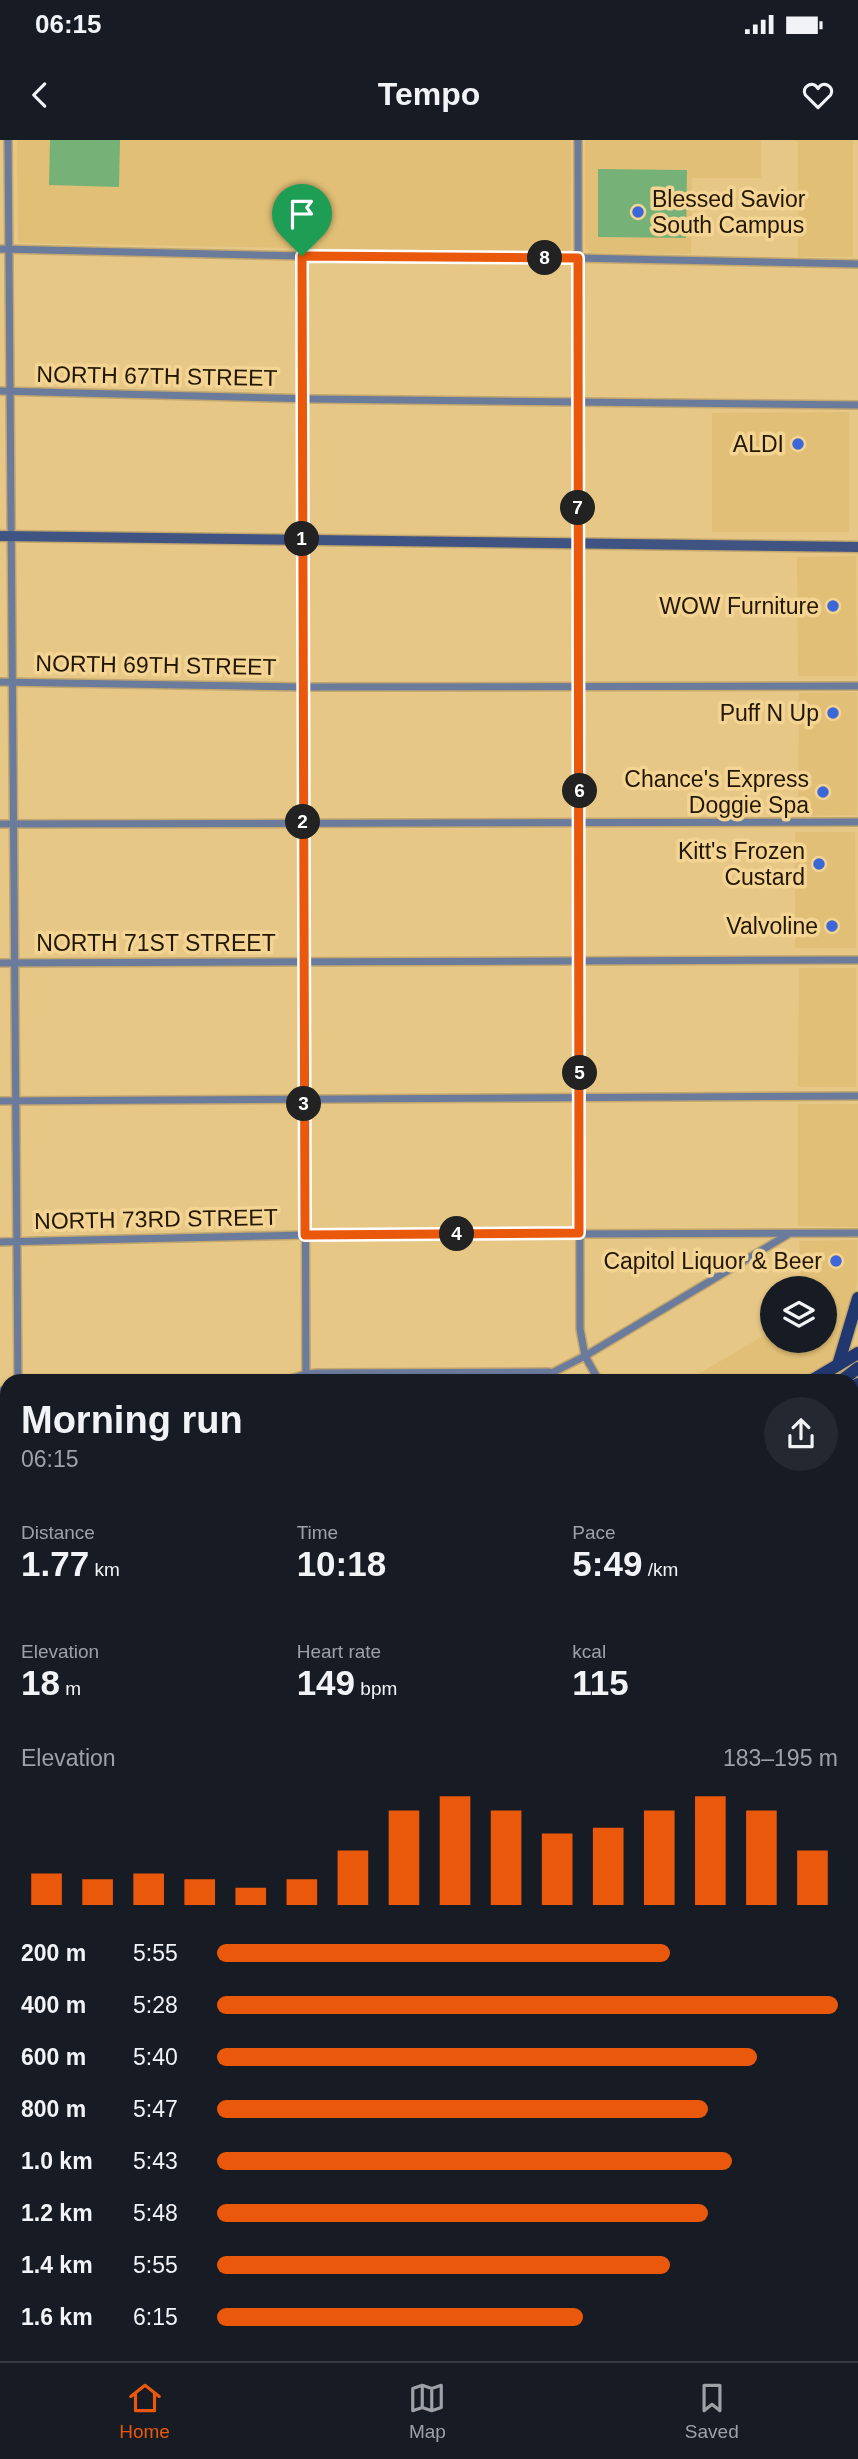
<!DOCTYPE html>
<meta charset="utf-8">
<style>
body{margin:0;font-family:Helvetica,sans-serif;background:#242831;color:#f1f3f6;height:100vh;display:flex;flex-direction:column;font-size:26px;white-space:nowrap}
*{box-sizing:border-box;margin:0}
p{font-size:23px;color:#9ea1a6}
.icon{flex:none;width:38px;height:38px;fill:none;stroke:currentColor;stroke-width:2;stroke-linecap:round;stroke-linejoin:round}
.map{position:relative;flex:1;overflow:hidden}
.details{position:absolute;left:0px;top:1234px;width:859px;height:989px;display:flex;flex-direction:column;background:#171b24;border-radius:21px 21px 0 0;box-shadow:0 2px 5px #0004}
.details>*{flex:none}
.controls{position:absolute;left:760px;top:1136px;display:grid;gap:14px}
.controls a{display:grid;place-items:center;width:77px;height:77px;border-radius:50%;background:#171b24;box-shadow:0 2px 5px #0004;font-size:35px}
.pin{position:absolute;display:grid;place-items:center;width:60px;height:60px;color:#fff;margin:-72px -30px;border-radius:50% 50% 50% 0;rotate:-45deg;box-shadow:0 0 7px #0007}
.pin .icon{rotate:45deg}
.km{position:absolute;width:35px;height:35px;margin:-18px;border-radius:50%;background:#222;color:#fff;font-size:19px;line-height:35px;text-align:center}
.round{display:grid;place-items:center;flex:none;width:74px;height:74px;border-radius:37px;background:#242831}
.headline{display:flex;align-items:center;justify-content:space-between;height:119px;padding:0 21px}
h1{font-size:38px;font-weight:800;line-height:52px}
.stats{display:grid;grid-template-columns:repeat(3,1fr);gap:10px;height:119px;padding:7px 21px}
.stats div{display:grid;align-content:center}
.stats b{font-size:35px;font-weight:800}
.stats small{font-size:19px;font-weight:400}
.stats p{font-size:19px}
.chart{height:196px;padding:14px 21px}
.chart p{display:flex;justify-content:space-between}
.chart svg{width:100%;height:126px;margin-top:7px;stroke:#ea580c;stroke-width:6}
ul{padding:0 21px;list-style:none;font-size:23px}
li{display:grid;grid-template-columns:112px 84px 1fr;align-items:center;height:52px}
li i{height:18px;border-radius:9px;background:#ea580c}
.status{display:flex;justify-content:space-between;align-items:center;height:49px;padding:0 35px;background:#171b24;direction:ltr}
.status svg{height:19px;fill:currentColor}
header{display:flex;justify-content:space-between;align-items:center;height:91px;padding:0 21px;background:#171b24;font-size:32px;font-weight:800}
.tab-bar{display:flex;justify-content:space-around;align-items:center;height:98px;border-top:2px solid #363941;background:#171b24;font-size:19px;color:#9ea1a6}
.tab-bar a{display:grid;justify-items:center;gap:4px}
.tab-bar .active{color:#ea580c}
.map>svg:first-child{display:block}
.built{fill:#e1bf76}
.pitch{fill:#76b278}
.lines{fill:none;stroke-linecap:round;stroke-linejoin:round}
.street-casing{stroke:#c3a76e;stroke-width:10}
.secondary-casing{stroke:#c3a76e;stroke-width:13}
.primary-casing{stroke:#c3a76e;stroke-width:15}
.street{stroke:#6b7b9c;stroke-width:7}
.secondary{stroke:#3f5482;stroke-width:10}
.primary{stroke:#20376f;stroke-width:12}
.route-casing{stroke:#fff;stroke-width:14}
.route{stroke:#ea580c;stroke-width:9}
.poi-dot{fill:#3b67d8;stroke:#f4d493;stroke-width:2.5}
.labels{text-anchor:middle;stroke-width:7;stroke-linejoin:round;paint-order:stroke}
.poi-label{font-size:23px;fill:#231700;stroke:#f4d493;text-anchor:end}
.street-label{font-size:23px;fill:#231700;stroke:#f4d493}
</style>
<div class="status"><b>06:15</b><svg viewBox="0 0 49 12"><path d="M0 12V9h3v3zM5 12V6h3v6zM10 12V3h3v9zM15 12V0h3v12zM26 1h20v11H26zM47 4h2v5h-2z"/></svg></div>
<header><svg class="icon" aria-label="back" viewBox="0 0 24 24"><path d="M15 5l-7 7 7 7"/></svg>Tempo<svg class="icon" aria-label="heart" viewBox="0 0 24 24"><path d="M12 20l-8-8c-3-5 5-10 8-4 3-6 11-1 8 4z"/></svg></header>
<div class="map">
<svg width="858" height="2221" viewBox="0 0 858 2221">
<rect width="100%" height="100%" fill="#e6c786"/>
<g class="built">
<polygon points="17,0 571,0 571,109 565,113 23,103 20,103 18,98"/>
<polygon points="585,0 761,0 761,38 692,38 691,114 590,113 585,106"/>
<polygon points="793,0 853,0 853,117 798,117 798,2"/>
<polygon points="849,272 849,392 712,392 712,273"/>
<polygon points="856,416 857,536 798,536 797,417"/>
<polygon points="857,552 857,675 798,676 799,553"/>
<polygon points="795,692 855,692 856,808 795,808"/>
<polygon points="799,828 856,828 856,947 798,947"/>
<polygon points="798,964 858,964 858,1087 798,1086"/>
<polygon points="857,1100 857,1143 838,1216 795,1241 686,1241 772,1191 772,1200 824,1200 824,1148 801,1148 799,1101"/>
<polygon points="852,1275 856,1278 858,1554 852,1554"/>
<polygon points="0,1590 7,1590 7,1698 0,1702"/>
<polygon points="852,1622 857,1624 858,1689 858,1998 852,1998"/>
<polygon points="7,1746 7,1848 0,1852 0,1750"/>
<polygon points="852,2017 858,2017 858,2221 810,2221 810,2216 852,2216"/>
</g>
<g class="pitch">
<polygon points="50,0 120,0 119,47 49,45"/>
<polygon points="598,29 687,30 686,98 598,97"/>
</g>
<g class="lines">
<defs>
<g id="street">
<polyline points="8,0 18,1241"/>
<polyline points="578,0 580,1189 585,1216 599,1241"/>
<polyline points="0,109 302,116 577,118 858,124"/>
<polyline points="302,116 306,1241"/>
<polyline points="0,251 313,259 858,265"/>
<polyline points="0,542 303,547 858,546"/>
<polyline points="0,684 858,682"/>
<polyline points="0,823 858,820"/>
<polyline points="0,961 858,956"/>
<polyline points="0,1102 305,1095 858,1093"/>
<polyline points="283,1241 306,1234 318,1233 549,1232"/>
<polyline points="536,1241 585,1216 787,1095"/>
<polyline points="0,1251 7,1251"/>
<polyline points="0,1395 7,1395"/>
<polyline points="0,1930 7,1925"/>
<polyline points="852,2005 858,2005"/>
<polyline points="0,2155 7,2155"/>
<polyline points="34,2216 34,2221"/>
<polyline points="145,2216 148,2221"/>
<polyline points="319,2216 319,2221"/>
<polyline points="198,2221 219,2216"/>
<polyline points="588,2221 588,2216"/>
</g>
<g id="secondary">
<polyline points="0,396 858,407"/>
<polyline points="852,1566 858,1566"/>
<polyline points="852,1590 858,1590"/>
</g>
<g id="primary">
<polyline points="838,1225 858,1158"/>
<polyline points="811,1241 858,1213"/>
<polyline points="841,1241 858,1228"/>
<polyline points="852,1247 858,1244"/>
<polyline points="852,1268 858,1273"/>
<polyline points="0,1553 7,1553"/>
<polyline points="0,1579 7,1580"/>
<polyline points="852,1579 858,1578"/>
<polyline points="852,1615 858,1618"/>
<polyline points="0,1717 7,1712"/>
<polyline points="0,1747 7,1743"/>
</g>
</defs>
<use href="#street" class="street-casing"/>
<use href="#secondary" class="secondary-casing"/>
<use href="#primary" class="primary-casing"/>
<use href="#street" class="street"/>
<use href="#secondary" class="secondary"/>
<use href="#primary" class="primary"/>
</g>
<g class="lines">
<defs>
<polygon id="route" points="302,116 578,118 579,1093 305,1095"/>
</defs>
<use href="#route" class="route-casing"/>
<use href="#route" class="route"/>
</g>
<g class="poi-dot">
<circle cx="638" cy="72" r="7"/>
<circle cx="798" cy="304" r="7"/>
<circle cx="833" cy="466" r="7"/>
<circle cx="833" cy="573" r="7"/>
<circle cx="823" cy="652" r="7"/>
<circle cx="819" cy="724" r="7"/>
<circle cx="832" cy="786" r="7"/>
<circle cx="836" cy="1121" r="7"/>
</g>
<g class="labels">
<g class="poi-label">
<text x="652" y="67" text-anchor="start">Blessed Savior<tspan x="652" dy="26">South Campus</tspan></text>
<text x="784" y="312">ALDI</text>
<text x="819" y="474">WOW Furniture</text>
<text x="819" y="581">Puff N Up</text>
<text x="809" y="647">Chance's Express<tspan x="809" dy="26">Doggie Spa</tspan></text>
<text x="805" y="719">Kitt's Frozen<tspan x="805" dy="26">Custard</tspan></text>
<text x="818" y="794">Valvoline</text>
<text x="822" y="1129">Capitol Liquor &amp; Beer</text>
</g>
<g class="street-label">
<text transform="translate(157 236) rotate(1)" y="8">NORTH 67TH STREET</text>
<text transform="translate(156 525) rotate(1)" y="8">NORTH 69TH STREET</text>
<text x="156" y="811">NORTH 71ST STREET</text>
<text transform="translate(156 1079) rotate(-1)" y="8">NORTH 73RD STREET</text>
</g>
</g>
</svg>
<div class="controls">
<a><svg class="icon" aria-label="layers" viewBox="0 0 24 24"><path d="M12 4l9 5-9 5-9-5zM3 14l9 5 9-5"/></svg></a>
</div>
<div class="pin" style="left:302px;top:116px;background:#1e9e55"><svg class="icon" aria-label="arrive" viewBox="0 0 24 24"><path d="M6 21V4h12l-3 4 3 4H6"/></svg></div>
<b class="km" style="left:302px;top:399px">1</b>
<b class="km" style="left:303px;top:682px">2</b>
<b class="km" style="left:304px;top:964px">3</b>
<b class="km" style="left:457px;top:1094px">4</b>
<b class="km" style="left:580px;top:933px">5</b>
<b class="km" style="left:580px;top:651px">6</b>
<b class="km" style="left:578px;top:368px">7</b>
<b class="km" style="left:545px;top:118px">8</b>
<section class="details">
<div class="headline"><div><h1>Morning run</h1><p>06:15</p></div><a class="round"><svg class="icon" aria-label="share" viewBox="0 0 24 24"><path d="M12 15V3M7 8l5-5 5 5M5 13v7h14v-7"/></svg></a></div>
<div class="stats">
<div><p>Distance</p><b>1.77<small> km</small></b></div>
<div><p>Time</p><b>10:18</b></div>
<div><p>Pace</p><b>5:49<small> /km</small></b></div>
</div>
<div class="stats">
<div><p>Elevation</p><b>18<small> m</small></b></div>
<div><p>Heart rate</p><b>149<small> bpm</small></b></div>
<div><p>kcal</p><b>115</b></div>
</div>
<div class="chart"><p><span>Elevation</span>183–195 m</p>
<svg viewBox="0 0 160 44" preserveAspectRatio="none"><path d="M5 44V33M15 44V35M25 44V33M35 44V35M45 44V38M55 44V35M65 44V25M75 44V11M85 44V6M95 44V11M105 44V19M115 44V17M125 44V11M135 44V6M145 44V11M155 44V25"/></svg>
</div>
<ul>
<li><b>200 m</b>5:55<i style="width:73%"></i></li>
<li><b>400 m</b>5:28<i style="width:100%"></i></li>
<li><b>600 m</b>5:40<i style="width:87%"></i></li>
<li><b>800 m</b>5:47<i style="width:79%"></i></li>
<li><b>1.0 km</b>5:43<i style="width:83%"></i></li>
<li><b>1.2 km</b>5:48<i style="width:79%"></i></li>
<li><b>1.4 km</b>5:55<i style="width:73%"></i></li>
<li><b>1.6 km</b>6:15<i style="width:59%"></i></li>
</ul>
</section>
</div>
<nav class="tab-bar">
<a class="active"><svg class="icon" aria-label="home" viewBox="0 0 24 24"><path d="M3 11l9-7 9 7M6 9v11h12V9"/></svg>Home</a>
<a><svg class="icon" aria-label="map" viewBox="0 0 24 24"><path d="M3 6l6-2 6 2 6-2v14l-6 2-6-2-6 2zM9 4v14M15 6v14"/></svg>Map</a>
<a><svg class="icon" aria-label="saved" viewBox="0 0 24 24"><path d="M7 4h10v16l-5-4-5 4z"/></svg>Saved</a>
</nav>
